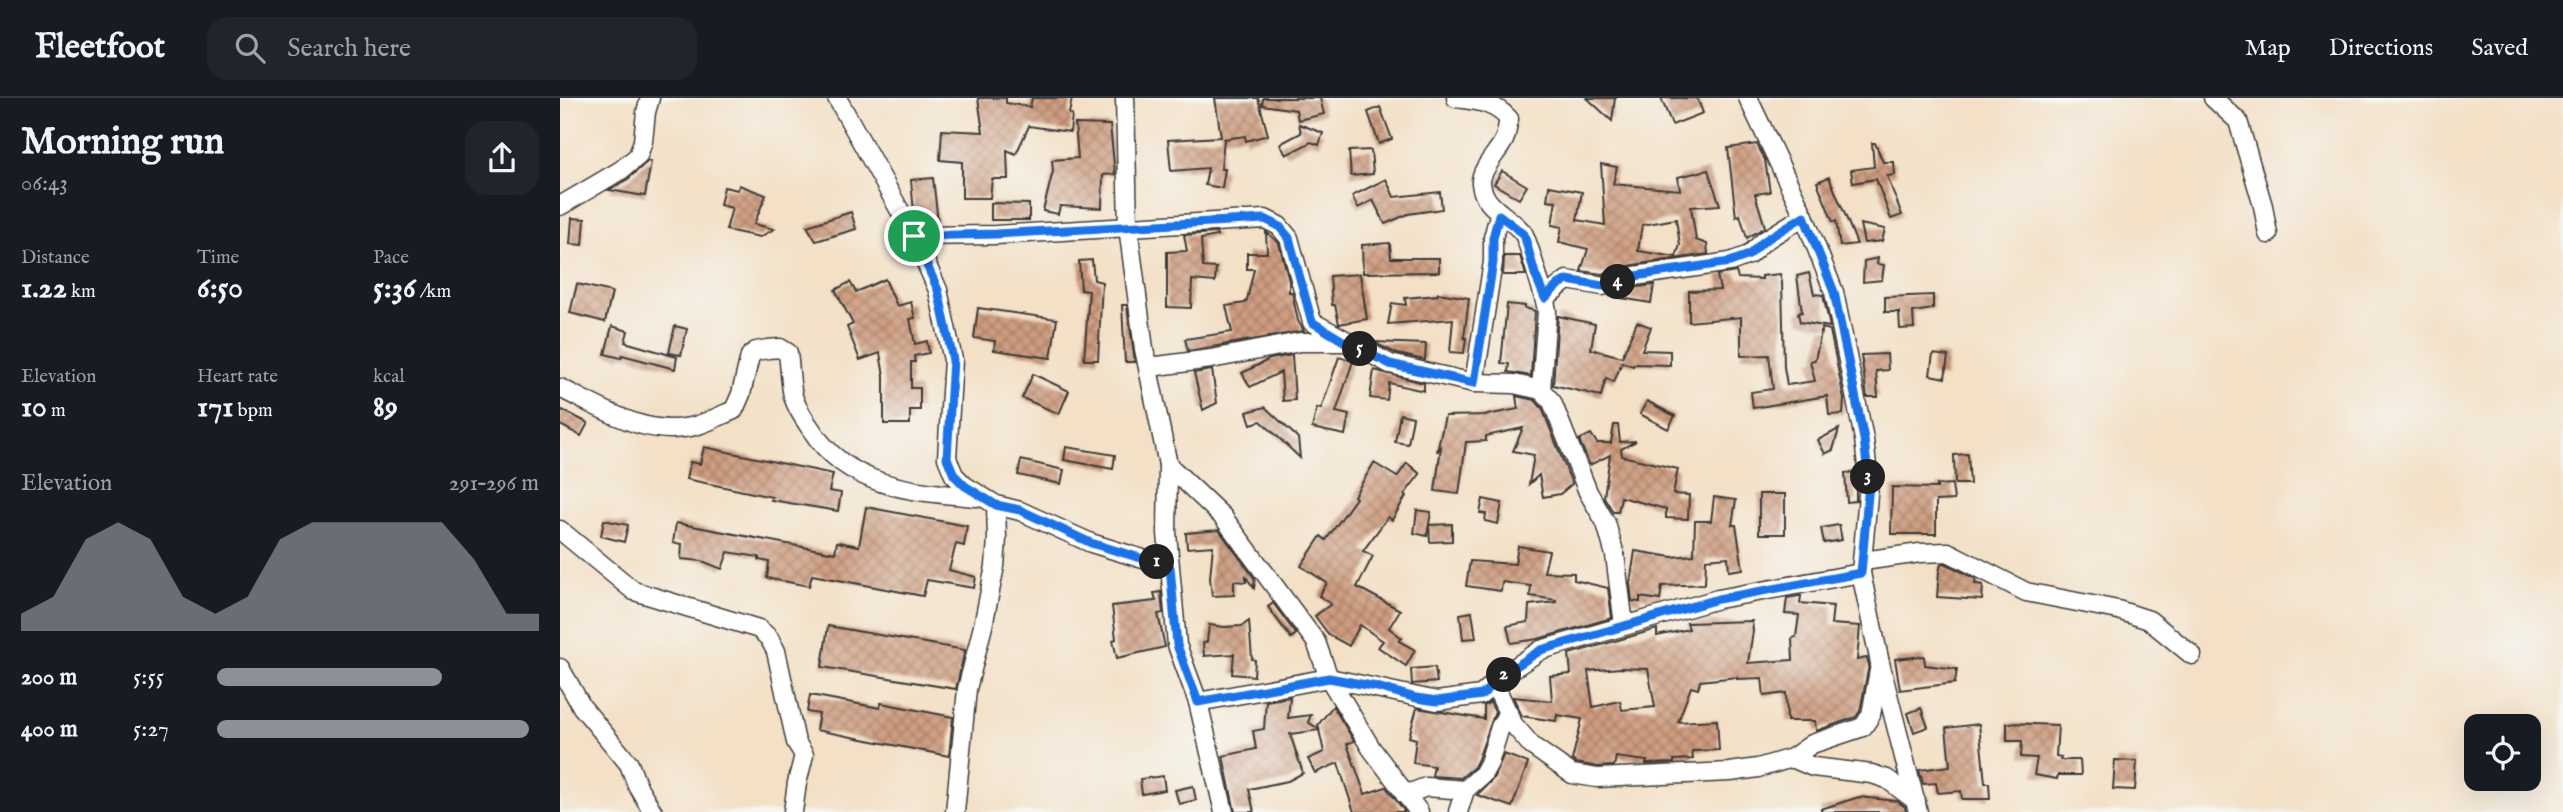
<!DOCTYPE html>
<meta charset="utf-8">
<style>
body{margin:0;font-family:"IM FELL English",serif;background:#20242c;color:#f1f3f6;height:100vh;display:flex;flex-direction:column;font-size:26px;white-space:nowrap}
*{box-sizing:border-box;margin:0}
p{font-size:23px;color:#9ea1a6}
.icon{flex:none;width:38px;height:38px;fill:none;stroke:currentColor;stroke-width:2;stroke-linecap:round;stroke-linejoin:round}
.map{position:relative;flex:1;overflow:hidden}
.side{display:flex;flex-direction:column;background:#171b24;width:560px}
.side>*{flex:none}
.buttons{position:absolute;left:1904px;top:616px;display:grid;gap:14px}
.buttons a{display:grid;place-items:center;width:77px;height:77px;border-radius:14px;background:#171b24;box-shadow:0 7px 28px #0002;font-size:35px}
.pin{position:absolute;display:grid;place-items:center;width:60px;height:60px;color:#fff;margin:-30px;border:4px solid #fff;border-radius:50%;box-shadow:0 2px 7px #0007}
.km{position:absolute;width:35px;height:35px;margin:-18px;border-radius:50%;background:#222;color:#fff;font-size:19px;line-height:35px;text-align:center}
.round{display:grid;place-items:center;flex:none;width:74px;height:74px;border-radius:21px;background:#20242c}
.headline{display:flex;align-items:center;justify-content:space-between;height:119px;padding:0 21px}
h1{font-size:38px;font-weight:800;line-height:52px}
.figures{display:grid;grid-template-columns:repeat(3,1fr);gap:10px;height:119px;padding:7px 21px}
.figures div{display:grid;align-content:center}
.figures b{font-size:30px;font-weight:800}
.figures small{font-size:19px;font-weight:400}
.figures p{font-size:19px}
.chart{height:196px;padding:14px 21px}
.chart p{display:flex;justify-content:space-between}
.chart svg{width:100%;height:126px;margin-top:7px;fill:#8c9099;opacity:.7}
ul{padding:0 21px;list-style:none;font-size:23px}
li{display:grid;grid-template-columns:112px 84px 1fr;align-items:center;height:52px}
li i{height:18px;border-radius:9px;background:#8c9099}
header{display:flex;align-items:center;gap:42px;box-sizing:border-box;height:98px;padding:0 35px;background:#171b24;border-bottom:2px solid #363941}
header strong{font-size:33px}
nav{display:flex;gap:38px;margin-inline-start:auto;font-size:24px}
.search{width:490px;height:63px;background:#20242c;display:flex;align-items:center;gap:18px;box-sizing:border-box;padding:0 24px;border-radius:21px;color:#9ea1a6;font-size:26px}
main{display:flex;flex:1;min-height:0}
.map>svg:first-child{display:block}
.building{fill:url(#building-cross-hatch);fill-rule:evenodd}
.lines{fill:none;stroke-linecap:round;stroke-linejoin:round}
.minor-casing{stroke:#3c3936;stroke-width:21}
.minor{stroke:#fff;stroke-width:18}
.route-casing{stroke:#fff;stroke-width:14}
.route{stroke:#1a73e8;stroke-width:9}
</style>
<header>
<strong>Fleetfoot</strong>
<div class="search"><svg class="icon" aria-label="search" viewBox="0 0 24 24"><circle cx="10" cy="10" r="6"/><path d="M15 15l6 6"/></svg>Search here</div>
<nav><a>Map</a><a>Directions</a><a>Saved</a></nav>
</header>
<main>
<section class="side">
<div class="headline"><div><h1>Morning run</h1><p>06:43</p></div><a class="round"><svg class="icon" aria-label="share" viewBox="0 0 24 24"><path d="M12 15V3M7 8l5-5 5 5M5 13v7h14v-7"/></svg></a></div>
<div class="figures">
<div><p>Distance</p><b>1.22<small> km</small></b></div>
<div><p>Time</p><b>6:50</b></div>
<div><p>Pace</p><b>5:36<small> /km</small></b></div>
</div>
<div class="figures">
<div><p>Elevation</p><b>10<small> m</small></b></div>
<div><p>Heart rate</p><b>171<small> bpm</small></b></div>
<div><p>kcal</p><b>89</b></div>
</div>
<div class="chart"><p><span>Elevation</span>291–296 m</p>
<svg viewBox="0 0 160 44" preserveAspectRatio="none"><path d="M0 44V38L10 32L20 12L30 6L40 12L50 32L60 38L70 32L80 12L90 6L100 6L110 6L120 6L130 6L140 19L150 38L160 38V44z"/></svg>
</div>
<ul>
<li><b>200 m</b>5:55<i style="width:70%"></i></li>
<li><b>400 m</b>5:27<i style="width:97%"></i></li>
</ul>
</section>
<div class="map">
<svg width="2003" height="714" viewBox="0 0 2003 714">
<defs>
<pattern id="building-cross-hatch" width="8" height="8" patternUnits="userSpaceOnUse" patternTransform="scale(1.75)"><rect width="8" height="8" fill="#cf9d80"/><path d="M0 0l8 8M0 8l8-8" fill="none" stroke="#a77f68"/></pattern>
</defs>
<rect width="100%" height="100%" fill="#f6f6f2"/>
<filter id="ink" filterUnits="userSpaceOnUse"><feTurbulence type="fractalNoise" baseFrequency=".0143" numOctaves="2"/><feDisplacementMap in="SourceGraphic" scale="14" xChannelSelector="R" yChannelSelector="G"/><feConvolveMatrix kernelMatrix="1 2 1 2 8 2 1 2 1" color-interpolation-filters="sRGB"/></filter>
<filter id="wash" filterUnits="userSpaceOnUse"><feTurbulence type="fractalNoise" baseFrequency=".00686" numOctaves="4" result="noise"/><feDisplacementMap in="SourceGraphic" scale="28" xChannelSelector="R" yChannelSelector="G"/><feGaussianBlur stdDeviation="1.57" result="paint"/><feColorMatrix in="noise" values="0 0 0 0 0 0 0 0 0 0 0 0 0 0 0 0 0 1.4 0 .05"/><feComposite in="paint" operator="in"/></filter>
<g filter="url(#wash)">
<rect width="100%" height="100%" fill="#f3e0c6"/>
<g id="blocks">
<g class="building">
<polygon points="418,0 446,0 446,5 470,9 472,0 512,0 509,16 512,17 510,34 469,28 456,56 447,52 448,81 432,81 430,100 402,100 402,64 380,62 382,32 423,34"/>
<polygon points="655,0 698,0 708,37 686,43 685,38 664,41 661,71 665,71 662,90 645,87 648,70 611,73 608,42 661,39"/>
<polygon points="703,0 760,0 764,16 738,22 736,12 702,7"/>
<polygon points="1027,0 1055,0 1052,23"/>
<polygon points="1101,0 1137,0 1143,15 1112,27"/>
<polygon points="820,9 832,41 819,46 808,14"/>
<polygon points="515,26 550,27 555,76 543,77 542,110 500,108 498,116 483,113 493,73 492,62 518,60"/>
<polygon points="739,26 763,35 759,47 751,44 726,57 720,46 741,35"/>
<polygon points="1312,45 1315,45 1323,64 1334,64 1335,77 1327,78 1342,117 1331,121 1316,81 1293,85 1291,72 1314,69"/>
<polygon points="1197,46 1205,62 1210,94 1195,96 1205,129 1187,140 1180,117 1176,119 1168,50"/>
<polygon points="811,52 813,76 791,78 789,53"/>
<polygon points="88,63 91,64 85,98 49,92 68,81"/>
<path d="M1041,66L1057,69L1053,86L1120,92L1118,79L1148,72L1160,107L1131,109L1136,142L1147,146L1148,156L1073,167L1042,176L1021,173L1028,151L999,144L1002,129L992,127L996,103L987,102L989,88L1022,94L1017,122L1045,127ZM1116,121L1120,147L1116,159L1078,153L1082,127Z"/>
<polygon points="942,73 967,88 959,101 934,86"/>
<polygon points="1269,79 1286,119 1297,146 1280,148 1276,123 1273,124 1257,84"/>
<polygon points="373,80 378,124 360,125 354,115 351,82"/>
<polygon points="826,81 834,99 880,94 882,111 848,116 825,126 813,102 798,110 792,98"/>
<polygon points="179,87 206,97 194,126 214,131 200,139 166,132 172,110 160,107 164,89 178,92"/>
<polygon points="431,105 469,106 469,122 431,122"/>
<polygon points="291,114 296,131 256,143 247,128"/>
<polygon points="12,120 25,121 23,147 10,146"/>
<polygon points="1300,126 1325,131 1322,143 1304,145"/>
<polygon points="706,134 719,145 729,183 729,194 732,194 738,223 744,233 628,253 625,241 672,234 666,208 685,205 687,202 694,171 687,171 687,155 707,155"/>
<polygon points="656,135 657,138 641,141 643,169 656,170 655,184 632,182 631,210 607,209 607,154 627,153 624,137"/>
<polygon points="830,145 831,160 879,160 879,174 803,175 802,147"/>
<polygon points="944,158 960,158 966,177 943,177"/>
<polygon points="1318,160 1317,166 1324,167 1322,182 1303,184 1304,163"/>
<polygon points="532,162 534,182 542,184 538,262 524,262 529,193 521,192 519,163"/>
<polygon points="1176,174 1178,180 1202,181 1202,178 1220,176 1222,184 1224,269 1227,287 1255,283 1250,263 1255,262 1262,230 1270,232 1284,301 1283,316 1269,317 1267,298 1193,310 1191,294 1213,291 1209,257 1181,258 1181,219 1129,224 1129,193 1160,192 1157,177"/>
<polygon points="1249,175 1254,196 1263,197 1270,229 1240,224 1238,215 1242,214 1237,178"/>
<polygon points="800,176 807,221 779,226 775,207 772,207 770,178"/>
<polygon points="325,181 337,208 351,204 355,220 350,221 355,246 367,243 369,255 354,258 355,264 351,264 351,290 360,290 360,312 350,312 350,326 324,326 324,278 320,255 300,262 287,229 293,226 275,192 290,184 296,194"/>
<polygon points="17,186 52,194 45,224 10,215"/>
<polygon points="1094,187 1091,205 1049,198 1078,189"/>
<polygon points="878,195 909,200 904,240 906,240 904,255 890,254 893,221 828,226 832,205 846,207 845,200 878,197"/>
<polygon points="1373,197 1373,211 1353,214 1354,230 1340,231 1339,214 1325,214 1325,199"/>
<polygon points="947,206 965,208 965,210 975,213 971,278 948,274 949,266 941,265"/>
<polygon points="562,207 567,207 575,264 565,264"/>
<polygon points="418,210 497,221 491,260 434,252 435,243 414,240"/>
<polygon points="998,218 1035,226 1031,251 1062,259 1077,224 1091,229 1082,252 1110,253 1110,267 1073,266 1073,268 1062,264 1054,284 1046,280 1041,298 993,287"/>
<polygon points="52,228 68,233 65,244 117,259 115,271 62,257 61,260 45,256"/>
<polygon points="115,228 127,231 121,257 109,255"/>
<polygon points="813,244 866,246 865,262 837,256"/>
<polygon points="1327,256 1328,272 1316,273 1318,299 1307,299 1301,257"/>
<polygon points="1373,256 1388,258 1385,280 1370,277"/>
<polygon points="732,257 735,302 723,303 721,274 690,289 682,275 710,261"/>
<polygon points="779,259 793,263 776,314 789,317 785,337 752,330 757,310 761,311"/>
<polygon points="652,272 657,305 643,312 634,275"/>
<polygon points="814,272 864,285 864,293 829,285 827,302 810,300"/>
<polygon points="473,276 509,293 499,316 462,300"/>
<polygon points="956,298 975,302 982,310 1012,386 1000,396 983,399 979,377 969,386 974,357 953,353 963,330 926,338 926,343 906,344 899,396 875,393 881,349 877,354 885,318 927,317 958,311"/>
<polygon points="1087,303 1115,318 1108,331 1080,316"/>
<polygon points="705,309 738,340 740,360 701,323 691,326 687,314"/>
<polygon points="0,311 28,325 21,338 0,327"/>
<polygon points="840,316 853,319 848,346 835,344"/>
<polygon points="1054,327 1058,327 1060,344 1076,343 1061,351 1062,358 1118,371 1113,396 1129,397 1128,421 1106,420 1106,411 1061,399 1058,414 1053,414 1044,399 1050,357 1030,367 1019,342 1031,336 1037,345 1051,345"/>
<polygon points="1279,331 1273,352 1265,356 1258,342"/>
<polygon points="144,349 273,376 269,393 281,395 278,413 211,402 212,399 126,381 130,364 140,366"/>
<polygon points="506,349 555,357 553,371 504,362"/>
<polygon points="1408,356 1410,386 1395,386 1394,357"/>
<polygon points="461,362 504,372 501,386 458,377"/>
<polygon points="814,365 837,379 847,365 860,376 844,397 846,398 832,422 828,419 803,453 813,458 797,489 840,512 829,530 842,540 839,543 855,552 846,568 818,549 823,543 800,527 789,548 769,537 755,518 771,506 759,498 767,485 741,468 761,438 766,442 796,400 794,398"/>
<polygon points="1296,374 1296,403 1287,404 1285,375"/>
<polygon points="1392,386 1394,402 1376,403 1376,436 1331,436 1332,389 1377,390 1377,387"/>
<rect x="1199" y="396" width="26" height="40"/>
<polygon points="1154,399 1176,402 1172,427 1176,427 1183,471 1169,473 1168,459 1146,461 1145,486 1102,488 1100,502 1080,499 1080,504 1072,503 1070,486 1075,453 1112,459 1134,457 1135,423 1151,423"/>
<polygon points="923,401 942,405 938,426 925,423 926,416 920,415"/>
<polygon points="306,409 407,428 404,448 396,446 389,472 416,479 414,490 367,482 363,498 252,477 249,488 207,480 209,464 199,462 199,459 168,454 162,471 142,463 121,461 122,446 113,445 116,425 275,455 277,444 299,448"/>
<polygon points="857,412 871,414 867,438 854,435"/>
<polygon points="44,422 68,427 64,444 41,438"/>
<polygon points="892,426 892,443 870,444 869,427"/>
<polygon points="1279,427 1282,442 1264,445 1261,430"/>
<polygon points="659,432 695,481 694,490 686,479 686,484 674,483 674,497 652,498 650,480 653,448 627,450 626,435"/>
<polygon points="958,448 989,453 984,474 1014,475 1014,482 1048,490 1052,520 978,541 951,545 947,528 968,524 969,507 996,504 996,502 970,498 971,488 942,484 941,493 906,488 910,463 955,466"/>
<polygon points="1385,465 1416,481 1415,486 1423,487 1422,502 1377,499 1379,474 1381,466"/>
<polygon points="601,494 603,515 598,516 605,549 557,560 553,542 556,541 552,508 596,503 594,495"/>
<path d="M1239,498H1241L1240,505L1273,508L1271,526L1300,528L1297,562L1307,560L1309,567L1300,613L1296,619L1256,633L1255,623H1227L1226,595L1204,598L1202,580L1177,581V579L1140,583L1138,591L1131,589L1118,624L1157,622L1159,652L1132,653L1133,661L1114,662V665L1086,666L1087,663L1056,659L1054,668L1038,669L1016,665L1012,662L1022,621L997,617L996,623L962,618L953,599L992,603L990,578L1011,576L1009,556L1097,531V538L1129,531L1127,525L1192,523L1193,533L1188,565L1233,562L1232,540L1236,539L1239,517L1225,516L1227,500ZM1060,570L1088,571L1095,609L1062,612L1060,603L1033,609L1028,573Z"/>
<polygon points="713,505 736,536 731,540 708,509"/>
<polygon points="912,514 916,540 903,541 900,516"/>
<polygon points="689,523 692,561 695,562 694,578 672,576 674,556 644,558 643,545 647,544 649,527 664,529 682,528"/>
<polygon points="268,528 405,552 396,591 262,569"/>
<polygon points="1364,558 1365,567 1397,571 1395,585 1340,592 1335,561"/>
<polygon points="875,569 877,584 852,586 851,571"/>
<polygon points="250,597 320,610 321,605 393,619 389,658 256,632 259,616 247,614"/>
<polygon points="730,599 728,620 751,617 748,624 759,631 758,627 773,608 794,643 787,646 805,696 826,689 845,714 794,714 778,665 755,675 748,661 764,654 759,632 730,636 743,675 728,683 689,691 694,714 675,714 663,658 696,651 693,633 704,631 706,603"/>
<polygon points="930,604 935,614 918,661 914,669 901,680 872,678 874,668 853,665 856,641 849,639 857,610 924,621 924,608"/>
<polygon points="1361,610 1368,629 1354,634 1348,615"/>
<polygon points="1447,625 1498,627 1496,658 1501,659 1500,662 1520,662 1521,677 1498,677 1497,681 1474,677 1477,660 1461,659 1462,643 1447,643"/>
<polygon points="1419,626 1425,685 1429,685 1430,701 1402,701 1401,693 1378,695 1376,685 1363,686 1359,672 1390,668 1386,630"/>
<polygon points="944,656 968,665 952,709 917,697 933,681"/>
<polygon points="1555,662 1577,663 1575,692 1553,691"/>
<polygon points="603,678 605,692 582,696 580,681"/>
<polygon points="633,688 636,702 619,706 615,692"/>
<polygon points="1299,699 1337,703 1345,709 1346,714 1261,714 1261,711"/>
</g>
</g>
</g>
<g filter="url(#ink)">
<use href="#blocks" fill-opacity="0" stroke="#3c3936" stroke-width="2"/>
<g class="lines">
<defs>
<g id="minor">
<polyline points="277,0 354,138 378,192 393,262 387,360 394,377 405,388 436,407 460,413 531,445 609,469"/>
<polyline points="565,0 568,129 584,251 608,367 607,435 617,547 638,604 664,714"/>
<path d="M896,0C917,3 934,4 949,21C947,28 947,36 944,42C938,55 920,71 921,85C923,110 950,118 963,135C967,140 986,204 987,213L981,292"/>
<polyline points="1188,0 1244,118 1274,194 1304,341 1309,386 1301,475 1320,565 1358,714"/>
<polyline points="1653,0 1678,23 1703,108 1708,136"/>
<polyline points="0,108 61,72 78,58 83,43 86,14 90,0"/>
<polyline points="354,138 436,137 705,121 719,128 729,140 752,224 830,266 914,285 954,286 981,292 992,304 1028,394 1046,425 1055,457 1064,527"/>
<polyline points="985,200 1007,182 1043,188 1075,178 1170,164 1189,157 1204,143 1244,118"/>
<polyline points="590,269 651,261 740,244 785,244"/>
<polyline points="914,285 933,164 933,140 939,117"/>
<path d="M0,290C43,311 89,342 138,327C150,323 162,317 174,312L181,296L190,258L196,253L208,251L220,250L228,255C230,269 230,284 233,298C236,309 244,321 251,331C288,390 354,394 417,399"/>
<polyline points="608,367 663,419 756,544 769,580 811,650 859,714"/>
<polyline points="0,432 74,493 199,531 209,540 216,553 236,644 244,657 237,685 233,714"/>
<polyline points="1303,463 1360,455 1388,454 1466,494 1558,512 1589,522 1632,557"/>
<polyline points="0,570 22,609 69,666 77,687 93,714"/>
<polyline points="934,585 953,626 972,648 1012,676 1037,680 1170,674 1198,670 1232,660 1252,646 1303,629 1311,617 1319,572"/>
<polyline points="638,604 769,580 877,603 921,597 945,576 981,552 1158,501 1301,475"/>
<polyline points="1232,660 1253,669 1312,676 1327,681 1356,703"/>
<polyline points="845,697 866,689 905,692"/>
<polyline points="395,714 407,591 423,528 435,468 437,441 436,407"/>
<polyline points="898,714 905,692 923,676 929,665 940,629 948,614"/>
</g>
</defs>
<use href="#minor" class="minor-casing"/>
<use href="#minor" class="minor"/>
</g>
</g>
<g class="lines" filter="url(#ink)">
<defs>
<polygon id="route" points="939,117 964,136 975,176 985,200 998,187 1007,182 1043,188 1075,178 1170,164 1189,157 1204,143 1244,118 1274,194 1304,341 1309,386 1301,475 1158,501 981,552 944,576 922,597 877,603 856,600 817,589 769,580 638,604 617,547 610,469 531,445 460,412 436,407 405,388 394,377 387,360 393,262 378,192 354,138 436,136 705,121 719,128 729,140 752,224 785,244 830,266 914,285 933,164 933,140"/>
</defs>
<use href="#route" class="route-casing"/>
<use href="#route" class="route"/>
</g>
</svg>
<div class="buttons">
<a><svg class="icon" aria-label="locate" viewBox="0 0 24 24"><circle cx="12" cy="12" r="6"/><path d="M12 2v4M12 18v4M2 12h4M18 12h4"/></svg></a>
</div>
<div class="pin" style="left:354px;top:138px;background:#1e9e55"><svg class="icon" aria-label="arrive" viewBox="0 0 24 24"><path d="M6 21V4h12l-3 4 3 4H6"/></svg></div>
<b class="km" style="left:597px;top:464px">1</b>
<b class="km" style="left:944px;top:577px">2</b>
<b class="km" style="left:1308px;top:379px">3</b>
<b class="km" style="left:1058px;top:184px">4</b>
<b class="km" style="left:800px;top:251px">5</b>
</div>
</main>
